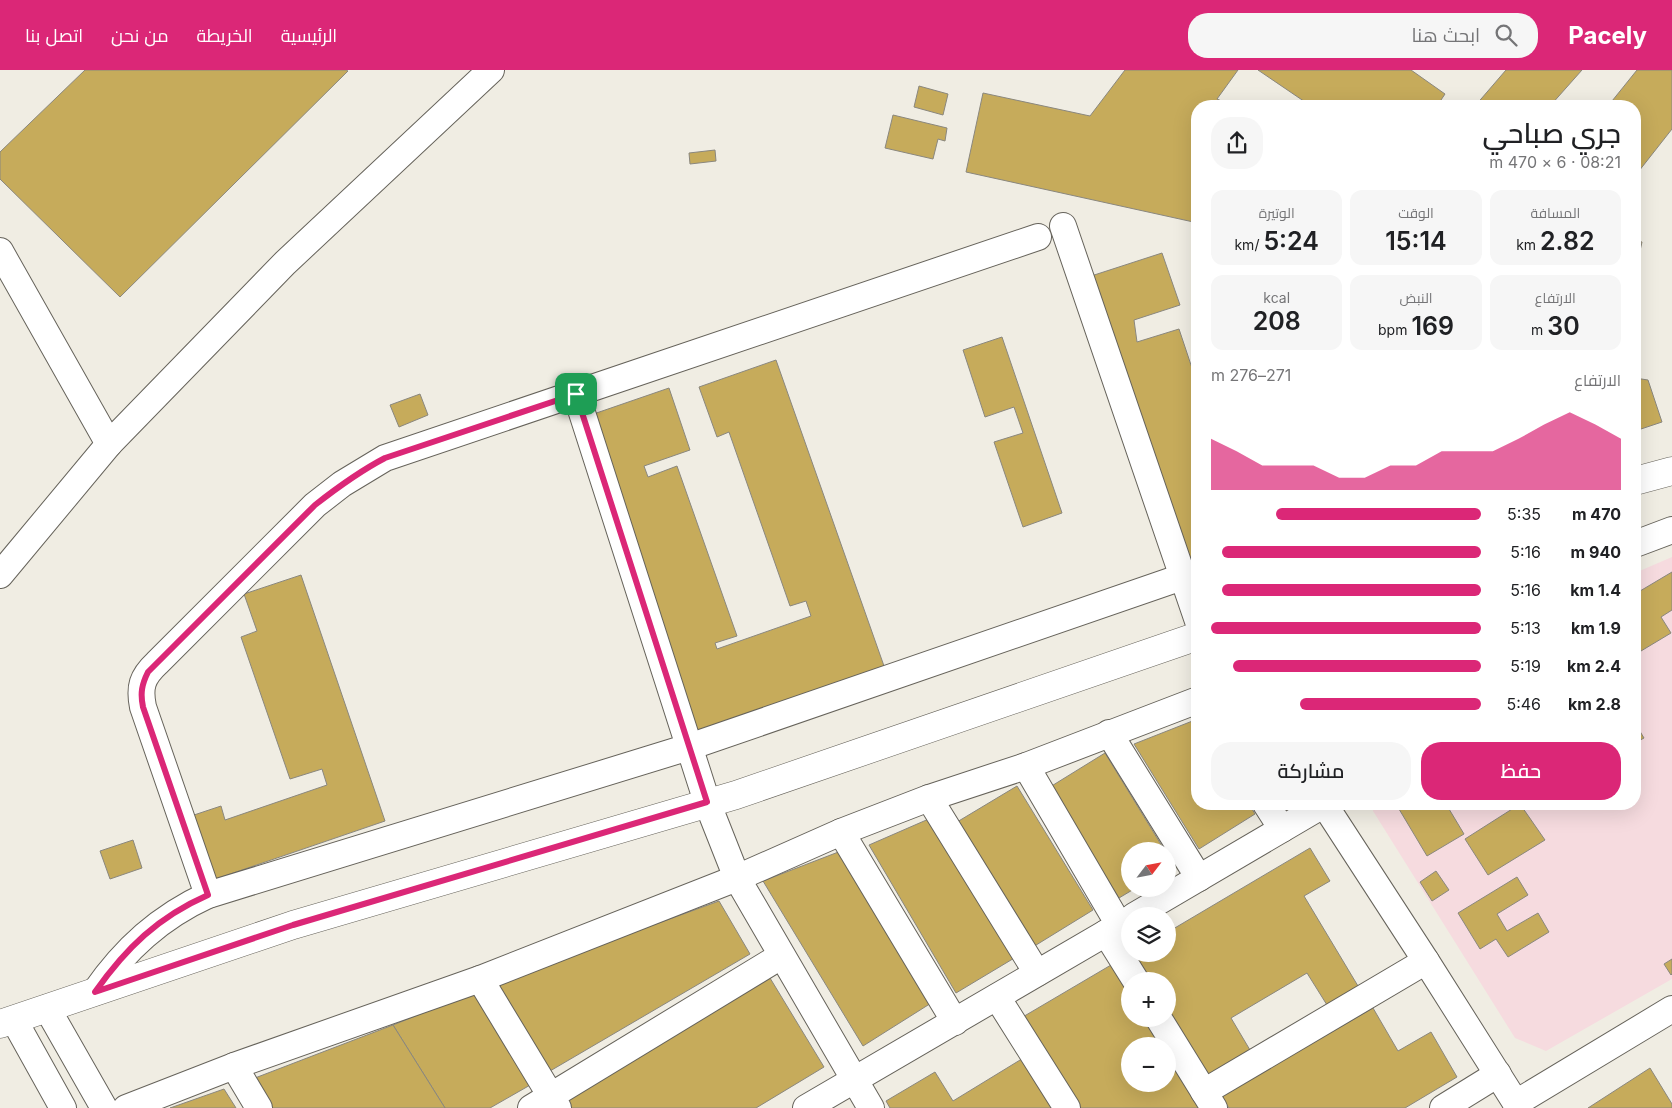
<!DOCTYPE html>
<html lang="ar">
<meta charset="utf-8">
<style>
body{margin:0;font-family:Inter,Cairo,sans-serif;background:#f6f6f6;color:#202124;direction:rtl;height:100vh;display:flex;flex-direction:column;font-size:19px;white-space:nowrap}
*{box-sizing:border-box;margin:0}
p{font-size:16px;color:#757577}
.icon{flex:none;width:28px;height:28px;fill:none;stroke:currentColor;stroke-width:2;stroke-linecap:round;stroke-linejoin:round}
.map{position:relative;flex:1;overflow:hidden;direction:ltr}
.drawer{position:absolute;left:1191px;top:30px;width:450px;height:710px;display:flex;flex-direction:column;background:#fff;border-radius:20px;box-shadow:0 5px 20px #0002;direction:rtl}
.drawer>*{flex:none}
.needle{width:32px;rotate:58deg}
.fabs{position:absolute;left:1121px;top:772px;display:grid;gap:10px}
.fabs a{display:grid;place-items:center;width:55px;height:55px;border-radius:50%;background:#fff;box-shadow:0 5px 20px #0002;font-size:25px}
.pin{position:absolute;display:grid;place-items:center;width:42px;height:42px;color:#fff;margin:-21px;border-radius:10px;box-shadow:0 2px 8px #0006}
.round{display:grid;place-items:center;flex:none;width:52px;height:52px;border-radius:20px;background:#f6f6f6}
.overview{display:flex;align-items:center;justify-content:space-between;height:85px;padding:0 20px}
h1{font-size:28px;font-weight:600;line-height:38px}
.figures{display:grid;grid-template-columns:repeat(3,1fr);gap:8px;height:85px;padding:5px 20px}
.figures div{display:grid;align-content:center;border-radius:12px;background:#f6f6f6;text-align:center}
.figures b{font-size:25px;font-weight:600}
.figures small{font-size:14px;font-weight:400}
.figures p{font-size:14px}
.chart{height:140px;padding:10px 20px}
.chart p{display:flex;justify-content:space-between}
.chart svg{width:100%;height:90px;margin-top:5px;fill:#db2777;opacity:.7}
.button{display:flex;gap:10px;margin-top:auto;padding:10px 20px}
.button a{flex:1;height:58px;border-radius:20px;background:#db2777;color:#fff;font-size:20px;font-weight:600;line-height:58px;text-align:center}
.button a+a{background:#f6f6f6;color:#202124}
ul{padding:0 20px;list-style:none;font-size:16px}
li{display:grid;grid-template-columns:80px 60px 1fr;align-items:center;height:38px}
li i{height:12px;border-radius:6px;background:#db2777}
header{display:flex;align-items:center;gap:30px;box-sizing:border-box;height:70px;padding:0 25px;background:#db2777;color:#fff}
header strong{font-size:24px}
nav{display:flex;gap:28px;margin-inline-start:auto;font-size:18px}
.search{width:350px;height:45px;background:#f6f6f6;display:flex;align-items:center;gap:12px;box-sizing:border-box;padding:0 18px;border-radius:20px;color:#757577;font-size:19px}
.map>svg:first-child{display:block}
.education{fill:#f6dbdf}
.building{fill:#c6ab5b;stroke:#8a877e}
.lines{fill:none;stroke-linecap:round;stroke-linejoin:round}
.minor-casing{stroke:#66635b;stroke-width:28}
.primary-casing{stroke:#66635b;stroke-width:29}
.minor{stroke:#fff;stroke-width:26}
.primary{stroke:#fff;stroke-width:28}
.route-casing{stroke:#fff;stroke-width:10}
.route{stroke:#db2777;stroke-width:6}
</style>
<header>
<strong>Pacely</strong>
<div class="search"><svg class="icon" aria-label="search" viewBox="0 0 24 24"><circle cx="10" cy="10" r="6"/><path d="M15 15l6 6"/></svg>ابحث هنا</div>
<nav><a>الرئيسية</a><a>الخريطة</a><a>من نحن</a><a>اتصل بنا</a></nav>
</header>
<div class="map">
<svg width="1672" height="1038" viewBox="0 0 1672 1038">
<rect width="100%" height="100%" fill="#f0ede3"/>
<polygon class="education" points="1672,487 1672,909 1546,981 1515,968 1373,741 1374,734 1635,734 1635,503"/>
<g class="building">
<polygon points="85,0 346,0 348,1 120,227 0,109 0,82"/>
<polygon points="1125,0 1238,0 1217,29 1228,34 1227,36 1198,36 1198,153 966,102 983,23 1090,46"/>
<polygon points="1258,0 1411,0 1445,24 1437,36 1311,36"/>
<polygon points="1506,0 1582,0 1550,36 1475,36"/>
<polygon points="1637,0 1672,0 1672,59 1635,106 1635,36 1608,36"/>
<polygon points="919,16 948,24 943,45 914,37"/>
<polygon points="893,45 947,58 945,71 938,69 933,89 885,78"/>
<polygon points="715,80 716,91 690,94 689,83"/>
<polygon points="1635,170 1642,172 1635,203"/>
<polygon points="1162,183 1180,235 1134,250 1137,272 1179,259 1198,316 1198,512 1085,208"/>
<polygon points="1002,267 1062,443 1023,457 994,372 1023,363 1014,337 985,347 963,280"/>
<polygon points="776,290 884,596 690,664 579,349 669,318 690,380 644,396 648,407 677,396 737,566 715,573 717,579 811,546 806,531 790,536 729,362 717,367 699,317"/>
<polygon points="1635,308 1648,310 1662,352 1635,361"/>
<polygon points="420,324 428,345 399,357 390,335"/>
<polygon points="1672,502 1672,540 1661,547 1671,563 1641,581 1635,571 1635,524"/>
<polygon points="301,505 385,751 204,813 182,749 221,736 225,750 327,715 322,699 290,709 241,567 257,561 244,524"/>
<polygon points="1195,650 1198,654 1198,734 1249,734 1255,744 1199,779 1134,674"/>
<polygon points="1635,653 1644,668 1635,673"/>
<polygon points="1105,683 1165,781 1130,781 1130,819 1134,819 1119,828 1050,717"/>
<polygon points="1017,716 1093,840 1028,880 952,755"/>
<polygon points="1396,734 1446,734 1464,764 1427,786"/>
<polygon points="1520,734 1545,770 1488,805 1465,769"/>
<polygon points="931,748 1016,887 956,923 869,775"/>
<polygon points="133,770 142,798 110,809 100,781"/>
<polygon points="1310,778 1330,811 1304,826 1358,916 1327,935 1307,903 1231,948 1250,980 1204,1007 1168,945 1168,911 1147,911 1131,884 1168,884 1168,862"/>
<polygon points="841,781 936,930 863,976 763,811"/>
<polygon points="1436,801 1449,820 1432,831 1420,812"/>
<polygon points="1517,807 1528,825 1497,844 1507,861 1538,843 1549,862 1508,887 1496,869 1480,879 1458,843"/>
<polygon points="719,831 750,884 550,1001 497,912"/>
<polygon points="1672,889 1672,904 1671,905 1664,894"/>
<polygon points="1111,895 1130,926 1130,949 1144,949 1161,976 1130,976 1130,1014 1168,1014 1168,987 1199,1038 1077,1038 1021,948"/>
<polygon points="770,908 824,997 756,1038 570,1038 566,1031"/>
<polygon points="473,923 532,1014 490,1038 445,1038 393,955"/>
<polygon points="1373,938 1398,981 1431,962 1457,1007 1405,1038 1229,1038 1221,1026"/>
<polygon points="393,955 445,1038 272,1038 255,1008"/>
<polygon points="1025,987 1056,1038 890,1038 886,1031 935,1002 953,1031"/>
<polygon points="1650,998 1672,1034 1672,1038 1588,1038"/>
<polygon points="224,1019 236,1038 170,1038"/>
</g>
<g class="lines">
<defs>
<g id="minor">
<polyline points="1063,156 1198,551"/>
<polyline points="0,181 109,374"/>
<polyline points="576,324 707,732 737,808 871,1038"/>
<polyline points="1635,474 1672,460"/>
<polyline points="0,505 109,374 285,193 491,0"/>
<polyline points="1109,663 1199,808"/>
<polyline points="1026,696 1119,855"/>
<polyline points="929,728 1037,903"/>
<polyline points="1266,734 1282,759"/>
<polyline points="1324,734 1426,891 1519,1038"/>
<polyline points="841,762 955,952"/>
<path d="M208,825L143,637C139,617 142,607 157,593L315,435L342,414L385,388L1038,167"/>
<polyline points="1134,846 1323,735"/>
<polyline points="1106,863 1136,911"/>
<polyline points="480,909 558,1038"/>
<path d="M95,922C125,879 160,847 208,825L689,677L1182,507"/>
<polyline points="997,927 1067,1038"/>
<polyline points="47,938 104,1038"/>
<polyline points="1159,949 1214,1038"/>
<polyline points="14,950 63,1038"/>
<polyline points="234,996 259,1038"/>
<polyline points="1204,1022 1426,891"/>
<polyline points="1516,1033 1672,939"/>
<polyline points="126,1038 234,996 480,909 737,808 841,762 929,728 1026,696 1198,630"/>
<polyline points="531,1038 781,886"/>
<polyline points="806,1038 1130,849"/>
<polyline points="1443,1038 1498,1004"/>
</g>
<g id="primary">
<polyline points="1635,411 1672,401"/>
<polyline points="0,954 293,855 736,725 1198,566"/>
</g>
</defs>
<use href="#minor" class="minor-casing"/>
<use href="#primary" class="primary-casing"/>
<use href="#minor" class="minor"/>
<use href="#primary" class="primary"/>
</g>
<g class="lines">
<defs>
<path id="route" d="M576,324L707,732L293,855L95,922C126,878 158,847 208,825L143,637C140,623 142,614 148,602L315,435C338,417 360,401 385,388Z"/>
</defs>
<use href="#route" class="route-casing"/>
<use href="#route" class="route"/>
</g>
</svg>
<div class="fabs">
<a><svg class="needle" viewBox="-14 -14 28 28"><path d="M0-13l5 13h-10z" fill="#e53935"/><path d="M0 13l5-13h-10z" fill="#757577"/></svg></a>
<a><svg class="icon" aria-label="layers" viewBox="0 0 24 24"><path d="M12 4l9 5-9 5-9-5zM3 14l9 5 9-5"/></svg></a>
<a>+</a>
<a>−</a>
</div>
<div class="pin" style="left:576px;top:324px;background:#1e9e55"><svg class="icon" aria-label="arrive" viewBox="0 0 24 24"><path d="M6 21V4h12l-3 4 3 4H6"/></svg></div>
<section class="drawer">
<div class="overview"><div><h1>جري صباحي</h1><p>08:21 · 6 × 470 m</p></div><a class="round"><svg class="icon" aria-label="share" viewBox="0 0 24 24"><path d="M12 15V3M7 8l5-5 5 5M5 13v7h14v-7"/></svg></a></div>
<div class="figures">
<div><p>المسافة</p><b>2.82<small> km</small></b></div>
<div><p>الوقت</p><b>15:14</b></div>
<div><p>الوتيرة</p><b>5:24<small> /km</small></b></div>
</div>
<div class="figures">
<div><p>الارتفاع</p><b>30<small> m</small></b></div>
<div><p>النبض</p><b>169<small> bpm</small></b></div>
<div><p>kcal</p><b>208</b></div>
</div>
<div class="chart"><p><span>الارتفاع</span>271–276 m</p>
<svg viewBox="0 0 160 44" preserveAspectRatio="none"><path d="M0 44V19L10 25L20 32L30 32L40 32L50 38L60 38L70 32L80 32L90 25L100 25L110 25L120 19L130 12L140 6L150 12L160 19V44z"/></svg>
</div>
<ul>
<li><b>470 m</b>5:35<i style="width:76%"></i></li>
<li><b>940 m</b>5:16<i style="width:96%"></i></li>
<li><b>1.4 km</b>5:16<i style="width:96%"></i></li>
<li><b>1.9 km</b>5:13<i style="width:100%"></i></li>
<li><b>2.4 km</b>5:19<i style="width:92%"></i></li>
<li><b>2.8 km</b>5:46<i style="width:67%"></i></li>
</ul>
<div class="button"><a>حفظ</a><a>مشاركة</a></div>
</section>
</div>
